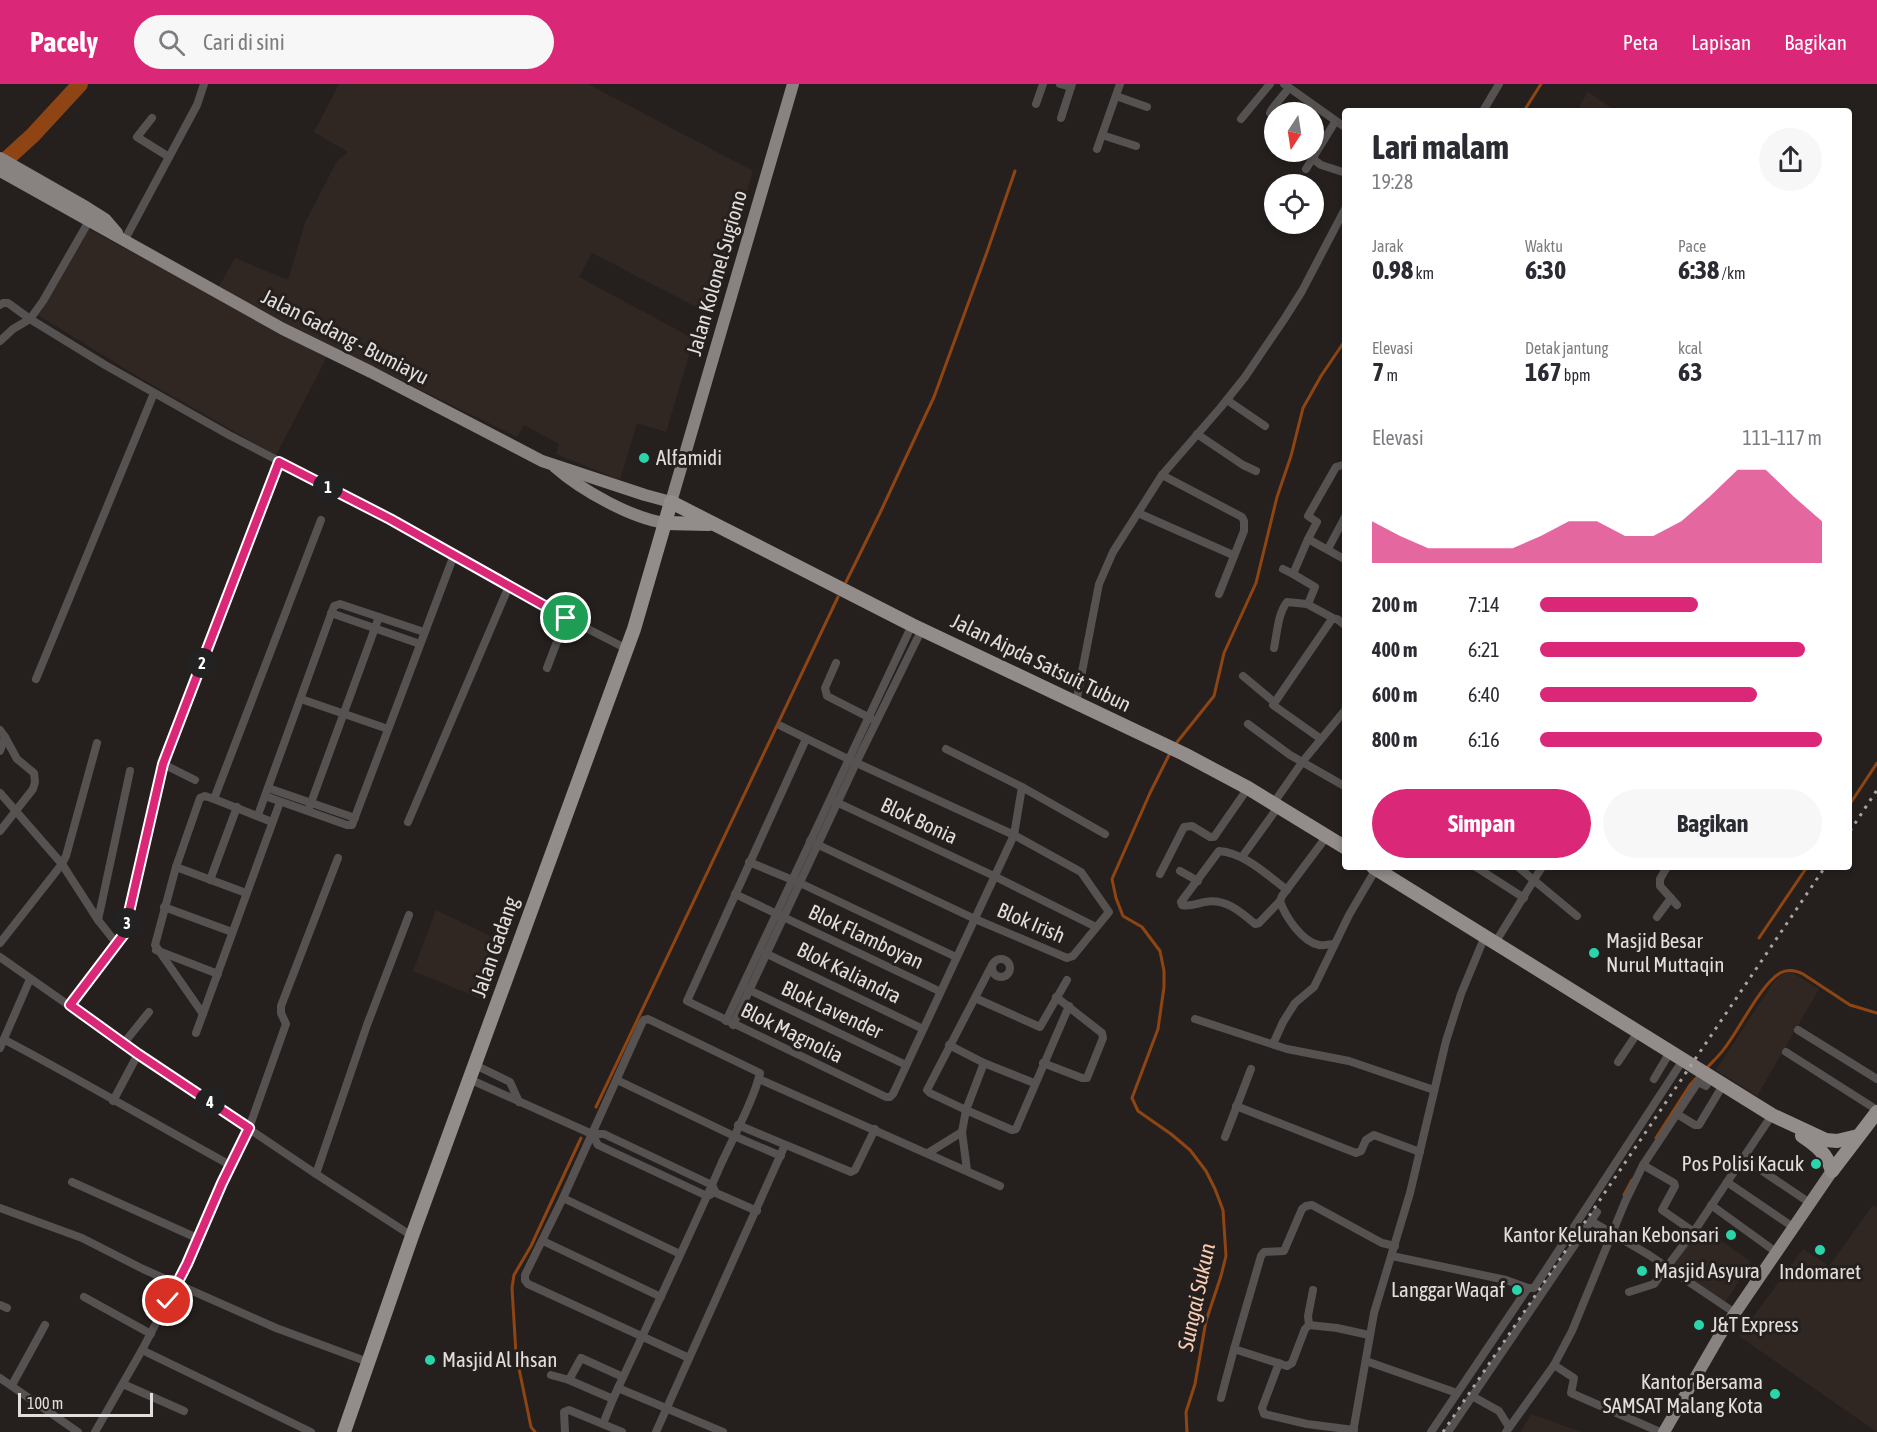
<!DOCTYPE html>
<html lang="id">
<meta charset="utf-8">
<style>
body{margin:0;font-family:"Asap Condensed",sans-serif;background:#f7f7f7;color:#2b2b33;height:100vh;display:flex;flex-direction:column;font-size:22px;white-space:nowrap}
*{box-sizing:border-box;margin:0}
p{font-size:20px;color:#7c7c81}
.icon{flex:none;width:33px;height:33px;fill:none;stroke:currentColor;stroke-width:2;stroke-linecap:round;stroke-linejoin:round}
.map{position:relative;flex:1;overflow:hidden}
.panel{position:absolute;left:1342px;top:24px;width:510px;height:762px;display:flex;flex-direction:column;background:#fff;border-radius:6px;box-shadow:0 3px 9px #0003}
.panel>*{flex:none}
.needle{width:39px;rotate:192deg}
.controls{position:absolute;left:1264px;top:18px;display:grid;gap:12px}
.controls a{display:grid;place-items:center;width:60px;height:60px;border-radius:50%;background:#fff;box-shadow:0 3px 9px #0003;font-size:30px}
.scale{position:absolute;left:18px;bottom:15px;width:135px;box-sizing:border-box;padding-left:6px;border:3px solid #e2dedd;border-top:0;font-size:16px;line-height:21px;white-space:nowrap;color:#e2dedd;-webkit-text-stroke:4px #25201e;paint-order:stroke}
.pin{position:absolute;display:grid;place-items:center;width:51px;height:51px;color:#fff;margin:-26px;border:3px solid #fff;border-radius:50%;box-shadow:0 2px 6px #0007}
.km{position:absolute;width:30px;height:30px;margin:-15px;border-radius:50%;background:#222;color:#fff;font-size:16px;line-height:30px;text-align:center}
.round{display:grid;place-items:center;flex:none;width:63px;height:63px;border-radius:32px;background:#f7f7f7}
.headline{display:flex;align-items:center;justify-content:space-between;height:102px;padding:0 30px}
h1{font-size:33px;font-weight:700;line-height:45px}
.figures{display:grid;grid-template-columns:repeat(3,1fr);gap:9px;height:102px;padding:6px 30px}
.figures div{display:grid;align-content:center}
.figures b{font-size:26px;font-weight:700}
.figures small{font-size:16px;font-weight:400}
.figures p{font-size:16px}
.chart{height:168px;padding:12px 30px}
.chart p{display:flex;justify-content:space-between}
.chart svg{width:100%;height:108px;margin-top:6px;fill:#db2777;opacity:.7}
.primary-button{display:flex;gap:12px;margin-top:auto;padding:12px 30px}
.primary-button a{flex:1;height:69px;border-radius:36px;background:#db2777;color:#fff;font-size:24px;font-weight:700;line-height:69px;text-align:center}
.primary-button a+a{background:#f7f7f7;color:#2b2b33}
ul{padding:0 30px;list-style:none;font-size:20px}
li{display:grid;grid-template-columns:96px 72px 1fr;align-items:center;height:45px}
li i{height:15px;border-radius:8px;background:#db2777}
header{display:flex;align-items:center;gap:36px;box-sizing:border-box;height:84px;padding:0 30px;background:#db2777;color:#fff}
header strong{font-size:28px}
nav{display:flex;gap:33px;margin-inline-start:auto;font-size:21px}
.search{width:420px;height:54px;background:#f7f7f7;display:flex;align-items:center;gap:15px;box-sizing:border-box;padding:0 21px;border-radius:33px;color:#7c7c81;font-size:22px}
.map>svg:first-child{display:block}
.built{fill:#312722}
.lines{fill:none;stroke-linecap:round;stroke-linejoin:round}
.stream{stroke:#8e4513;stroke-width:3}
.river{stroke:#8e4513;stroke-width:16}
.minor{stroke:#555251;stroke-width:8}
.primary{stroke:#888380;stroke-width:12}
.trunk{stroke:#928c8a;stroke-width:14}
.rail{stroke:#a9a5a4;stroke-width:3;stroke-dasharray:3 6;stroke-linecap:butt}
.route-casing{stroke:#fff;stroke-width:12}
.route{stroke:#db2777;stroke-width:8}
.poi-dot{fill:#2ad5ac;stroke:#25201e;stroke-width:2}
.labels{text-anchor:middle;stroke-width:6;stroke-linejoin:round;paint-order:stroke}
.street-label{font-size:21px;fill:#e2dedd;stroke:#25201e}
.poi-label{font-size:21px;fill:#e2dedd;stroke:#25201e;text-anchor:start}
.water-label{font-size:22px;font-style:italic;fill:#f7ccb5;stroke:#25201e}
</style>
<header>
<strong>Pacely</strong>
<div class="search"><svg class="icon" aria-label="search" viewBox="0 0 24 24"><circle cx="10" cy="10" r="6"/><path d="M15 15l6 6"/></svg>Cari di sini</div>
<nav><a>Peta</a><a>Lapisan</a><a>Bagikan</a></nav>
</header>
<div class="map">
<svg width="1877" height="1348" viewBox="0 0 1877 1348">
<rect width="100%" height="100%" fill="#25201e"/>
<g class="built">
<polygon points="339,0 588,0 753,87 710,230 592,169 579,193 694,255 666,348 637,339 620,396 556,370 559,360 524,341 517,353 290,242 218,204 235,174 288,196 305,139 337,77 348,68 314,48"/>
<polygon points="1588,8 1616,27 1579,27 1581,19"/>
<polygon points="88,145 328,271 276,371 137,292 38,231"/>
<polygon points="436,826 505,859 484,916 413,887"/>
<polygon points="1791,888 1819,905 1757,1012 1716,986 1775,896 1783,890"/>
<polygon points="1873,1121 1877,1124 1877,1348 1739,1252 1803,1165 1829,1182"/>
<polygon points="1699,1141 1751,1178 1724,1220 1670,1184"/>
<polygon points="1531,1330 1581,1348 1521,1348"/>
</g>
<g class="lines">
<g class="stream">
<polyline points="1524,27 1541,0"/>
<polyline points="846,498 880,429 934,313 987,168 1015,87"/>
<polyline points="1174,662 1214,612 1224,569 1256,499 1277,413 1291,372 1303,324 1321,292 1346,255"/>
<polyline points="1171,667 1150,709 1112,795 1116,814 1123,832 1142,843 1160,867 1164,887 1164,903 1158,945 1132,1014 1138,1027 1171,1050 1190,1066 1206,1087 1215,1105 1223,1126 1226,1172 1221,1192 1206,1237 1195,1300 1186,1328 1187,1348"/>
<polyline points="1850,720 1877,679"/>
<polyline points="1759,854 1807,783"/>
<path d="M1705,986C1711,979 1719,972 1724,965C1740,945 1760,901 1780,889C1788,885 1795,886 1803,890L1850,921L1877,929"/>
<polyline points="596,1023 838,513"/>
<polyline points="1656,1054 1690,1001 1700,990"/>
<polyline points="1624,1111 1632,1096"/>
<polyline points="535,1348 531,1343 516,1270 512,1204 514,1191 531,1162 581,1054"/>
</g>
<polyline class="river" points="0,81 33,51 80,0"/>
<g class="minor">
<polyline points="1060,0 1071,3"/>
<polyline points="1284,0 1346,44"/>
<polyline points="1116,12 1147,23"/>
<polyline points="1036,20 1043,0"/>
<polyline points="1483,27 1499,0"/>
<polyline points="1275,33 1270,29 1272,25 1289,4"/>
<polyline points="152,34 137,53 169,73"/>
<polyline points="1061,34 1072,0"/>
<polyline points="1241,35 1270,0"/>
<polyline points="1102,51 1136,62"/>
<polyline points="1097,65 1120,0"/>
<polyline points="1313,75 1321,81 1346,89"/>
<polyline points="1306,85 1335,38"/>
<polyline points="124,157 197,21 204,0"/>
<polyline points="0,221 3,219 8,219 30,235 105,281 229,351 390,435 557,529 627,565"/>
<polyline points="0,257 13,245 30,235 43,217 89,137"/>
<polyline points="1227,316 1265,342"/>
<polyline points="1197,350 1243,381 1256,387"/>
<polyline points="1346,380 1336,383 1308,432 1317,438 1308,455 1346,476"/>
<polyline points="1162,391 1242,433 1244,437 1244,447 1219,510"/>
<polyline points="1138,429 1233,471"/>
<polyline points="1328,465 1346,431"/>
<polyline points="1283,485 1293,490 1308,455"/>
<polyline points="1293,490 1315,503 1308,520"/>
<polyline points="331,529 420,560"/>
<path d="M1274,564C1277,550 1278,529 1287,518L1307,520L1333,534"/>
<polyline points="836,579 825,604 827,612 872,635"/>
<polyline points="547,584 566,534"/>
<polyline points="1243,592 1274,618"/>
<polyline points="36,595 154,309"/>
<polyline points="301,615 388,645"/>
<polyline points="1076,619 1099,500 1113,468 1162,391 1221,323 1245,293 1285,234 1302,207 1346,123"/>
<polyline points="1248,640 1290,671 1346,703"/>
<polyline points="781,642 848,675 1014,751 1081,788 1109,828 1073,872 1067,874 975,835 810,757"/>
<polyline points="0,646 5,653 0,667"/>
<polyline points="806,655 687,917 886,1013 890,1013 893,1010 1014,751 1022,703"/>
<polyline points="1321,655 1273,621 1332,535 1337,535 1346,542"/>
<polyline points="97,659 66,772 62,780 98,836"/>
<polyline points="946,665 1022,703 1105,750"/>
<polyline points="163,680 195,696"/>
<polyline points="268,704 355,734"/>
<polyline points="0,709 62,780 0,859"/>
<polyline points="265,712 347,741 352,741 454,471"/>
<polyline points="214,715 205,712 200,714 176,783 246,809"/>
<polyline points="834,717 994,792 1096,843"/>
<polyline points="1273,720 1303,677 1346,625"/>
<polyline points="308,727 379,533"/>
<polyline points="258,731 334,522 340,520 424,548"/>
<polyline points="272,738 214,715 321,436"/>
<polyline points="408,738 509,502"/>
<polyline points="0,747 33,705 35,698 34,689 17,675 5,653"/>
<path d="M1327,752L1282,812L1280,817C1285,832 1302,858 1319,861C1323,862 1329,860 1334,860"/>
<polyline points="1242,773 1278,723"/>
<polyline points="749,778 800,799 956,873"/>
<polyline points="176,783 155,861 203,930"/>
<polyline points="1476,783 1524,814"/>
<polyline points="1518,783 1577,832"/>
<polyline points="1667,783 1660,795 1660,802 1677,821"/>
<polyline points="1180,787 1198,797"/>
<polyline points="1160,790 1184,743 1192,742 1210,753 1214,753 1248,704"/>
<polyline points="210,796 237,723"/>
<polyline points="735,810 939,907"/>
<path d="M1280,817L1259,839L1255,840C1241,828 1225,814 1205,818C1198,819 1190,823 1182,821L1181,818L1219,767C1245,769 1267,791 1287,806"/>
<polyline points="164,823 232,848"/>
<polyline points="1657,833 1671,814"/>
<polyline points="1495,859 1542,783"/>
<polyline points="117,860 98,836 130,687"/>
<polyline points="156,866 218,890"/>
<polyline points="763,868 923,945"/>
<polyline points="0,873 138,970 316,1090 412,1152"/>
<circle cx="1001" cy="884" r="9"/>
<polyline points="747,905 906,981"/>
<polyline points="975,914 1040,943 1067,896"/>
<polyline points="70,921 124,850 163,680 279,378"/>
<polyline points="1195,935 1287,965 1349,977 1434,1006"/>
<polyline points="726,937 912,541"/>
<polyline points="733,941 856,679 922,545"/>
<polyline points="1798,946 1877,995"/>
<polyline points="196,949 280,718"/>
<path d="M5,956C81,996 155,1040 230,1081"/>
<polyline points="124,959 149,928"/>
<polyline points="1273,960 1283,938 1295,919 1314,903 1349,831 1376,785"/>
<polyline points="949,961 984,979 1034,999"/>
<polyline points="0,964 30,895"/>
<polyline points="1786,968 1877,1026"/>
<polyline points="1618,978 1638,948"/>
<polyline points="984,979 966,1026 1012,1046 1016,1045 1069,922"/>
<polyline points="1043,979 1082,994 1087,994 1103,954 1102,949 1056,913"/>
<polyline points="475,981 510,998 519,1018"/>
<polyline points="469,995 592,1050 604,1050 712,1101 716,1109 757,1127"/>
<polyline points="759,995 1000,1102"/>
<polyline points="1654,995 1670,968"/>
<polyline points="617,996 734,1052 781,1072"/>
<polyline points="113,1017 138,970"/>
<polyline points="1236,1022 1356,1069 1361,1067 1366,1056 1374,1051 1420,1068"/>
<polyline points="1677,1030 1695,1041 1699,1041 1723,1001"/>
<polyline points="738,1041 851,1088 855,1086 875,1045"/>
<polyline points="962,1048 967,1086"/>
<polyline points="592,1050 598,1061 707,1112 710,1111"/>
<polyline points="1225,1053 1251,985"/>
<polyline points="928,1069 962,1048 966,1026 930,1009 927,1006 992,881"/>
<polyline points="1743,1074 1810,1119"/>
<polyline points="1643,1081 1674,1099 1675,1102 1662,1126 1694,1148"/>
<polyline points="316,1090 367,941 409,831"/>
<polyline points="72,1098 197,1154"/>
<polyline points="1727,1098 1793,1143"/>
<polyline points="563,1114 680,1170"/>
<polyline points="1711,1121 1776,1168"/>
<polyline points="0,1124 82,1154 143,1185 276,1244 368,1278"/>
<polyline points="1591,1137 1649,1171 1735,1229"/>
<polyline points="543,1157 661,1213"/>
<polyline points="1392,1172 1506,1196 1528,1204"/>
<polyline points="1629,1208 1654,1200 1697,1143 1772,1031"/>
<polyline points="84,1213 151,1250"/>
<polyline points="0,1221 7,1224"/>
<polyline points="1309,1241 1308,1232 1313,1206"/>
<polyline points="1234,1265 1261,1172 1264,1168 1284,1167 1302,1125 1306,1122 1312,1121 1382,1159 1395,1162"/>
<polyline points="142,1266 311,1348"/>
<polyline points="1366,1277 1457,1309"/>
<polyline points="1279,1279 1262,1324 1264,1330 1307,1340 1354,1346"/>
<polyline points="1554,1281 1574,1294 1571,1309 1660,1348"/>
<polyline points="551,1291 569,1296 613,1315 618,1304 723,1348"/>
<polyline points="0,1294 78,1348"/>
<polyline points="569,1296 581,1274 623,1293"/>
<polyline points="123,1300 184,1327"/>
<polyline points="12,1301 45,1241"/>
<path d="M618,1304C653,1229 689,1154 722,1078C734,1052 754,1015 760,989L648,935L644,936L642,939L563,1114L525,1191V1196L528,1200L689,1274"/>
<polyline points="1472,1312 1499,1327 1509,1343"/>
<polyline points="1221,1314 1234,1265 1287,1282 1292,1279 1305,1245 1309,1241 1337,1244 1369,1251"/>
<polyline points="605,1335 613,1315"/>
<polyline points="95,1348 142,1266 187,1180 222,1099 249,1044 286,940 281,929 281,922 338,774"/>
<polyline points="565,1348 564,1328 569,1326 622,1348"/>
<polyline points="656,1348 785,1061"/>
<polyline points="1353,1348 1374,1229 1410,1109 1446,957 1461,910 1485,852"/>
<polyline points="1431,1348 1528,1204 1534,1204 1683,976"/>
<polyline points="1448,1348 1597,1128"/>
<polyline points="1506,1348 1554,1281 1572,1247 1625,1118 1643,1081 1698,998 1706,1002 1711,994"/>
</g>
<g class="primary">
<polyline points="0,74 86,123 105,135 117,149"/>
<polyline points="0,87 283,245 371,288 542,377 645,411 671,418 793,0"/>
<path d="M555,383C581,406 631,434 665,439"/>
<polyline points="1664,1348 1720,1251 1832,1087"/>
</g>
<g class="trunk">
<polyline points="665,439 709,440"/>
<polyline points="1373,783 1772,1031 1826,1056 1837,1057 1858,1052"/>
<path d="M1802,1052C1817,1062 1827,1070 1832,1087"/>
<polyline points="1832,1087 1877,1028"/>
<polyline points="344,1348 412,1152 634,545 671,418 912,541 1184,670 1248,704 1346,764"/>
</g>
<g class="rail">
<polyline points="1850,747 1877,706"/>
<polyline points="1443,1348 1825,783"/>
</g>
</g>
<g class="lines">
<defs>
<polyline id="route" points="168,1217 187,1180 222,1099 249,1044 138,970 70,921 124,850 163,680 279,378 390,435 566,534"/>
</defs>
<use href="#route" class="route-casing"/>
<use href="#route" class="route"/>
</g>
<g class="poi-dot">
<circle cx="644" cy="374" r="6"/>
<circle cx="1594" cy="869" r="6"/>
<circle cx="1816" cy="1080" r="6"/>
<circle cx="1731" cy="1151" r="6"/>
<circle cx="1820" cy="1166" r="6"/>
<circle cx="1642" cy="1187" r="6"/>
<circle cx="1517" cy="1206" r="6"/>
<circle cx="1699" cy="1241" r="6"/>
<circle cx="430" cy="1276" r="6"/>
<circle cx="1775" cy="1310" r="6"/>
</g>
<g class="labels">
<g class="street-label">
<text transform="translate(717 189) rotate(-74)" y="7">Jalan Kolonel Sugiono</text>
<text transform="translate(345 253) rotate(27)" y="7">Jalan Gadang - Bumiayu</text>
<text transform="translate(1041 579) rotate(26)" y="7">Jalan Aipda Satsuit Tubun</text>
<text transform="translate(919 737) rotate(25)" y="7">Blok Bonia</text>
<text transform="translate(1031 839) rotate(23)" y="7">Blok Irish</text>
<text transform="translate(866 853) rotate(25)" y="7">Blok Flamboyan</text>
<text transform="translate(495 863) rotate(-71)" y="7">Jalan Gadang</text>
<text transform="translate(849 889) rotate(26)" y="7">Blok Kaliandra</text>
<text transform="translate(832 926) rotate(25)" y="7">Blok Lavender</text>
<text transform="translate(792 949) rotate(26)" y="7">Blok Magnolia</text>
</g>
<g class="poi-label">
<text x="656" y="381">Alfamidi</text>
<text x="1606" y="864">Masjid Besar<tspan x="1606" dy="24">Nurul Muttaqin</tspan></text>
<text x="1804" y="1087" text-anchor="end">Pos Polisi Kacuk</text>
<text x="1719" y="1158" text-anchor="end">Kantor Kelurahan Kebonsari</text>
<text x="1654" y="1194">Masjid Asyura</text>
<text x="1820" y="1195" text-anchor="middle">Indomaret</text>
<text x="1505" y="1213" text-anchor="end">Langgar Waqaf</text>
<text x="1711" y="1248">J&amp;T Express</text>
<text x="442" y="1283">Masjid Al Ihsan</text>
<text x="1763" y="1305" text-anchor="end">Kantor Bersama<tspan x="1763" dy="24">SAMSAT Malang Kota</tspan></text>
</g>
<g class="water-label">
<text transform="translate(1196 1213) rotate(-78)" y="8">Sungai Sukun</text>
</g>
</g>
</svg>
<div class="controls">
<a><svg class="needle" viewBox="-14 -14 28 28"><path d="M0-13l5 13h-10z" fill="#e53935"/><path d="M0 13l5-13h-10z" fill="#7c7c81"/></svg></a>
<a><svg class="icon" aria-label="locate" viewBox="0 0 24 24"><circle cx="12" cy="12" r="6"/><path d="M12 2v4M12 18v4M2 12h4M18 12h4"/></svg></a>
</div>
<div class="scale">100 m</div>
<div class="pin" style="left:566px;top:534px;background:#1e9e55"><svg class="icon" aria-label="arrive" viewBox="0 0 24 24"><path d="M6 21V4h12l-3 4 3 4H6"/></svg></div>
<div class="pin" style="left:168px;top:1217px;background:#d93025"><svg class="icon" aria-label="check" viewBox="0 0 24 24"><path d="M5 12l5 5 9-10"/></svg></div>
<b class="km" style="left:328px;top:403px">1</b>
<b class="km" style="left:202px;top:579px">2</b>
<b class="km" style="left:127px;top:839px">3</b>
<b class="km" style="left:210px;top:1018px">4</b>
<section class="panel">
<div class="headline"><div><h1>Lari malam</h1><p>19:28</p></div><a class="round"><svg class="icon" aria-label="share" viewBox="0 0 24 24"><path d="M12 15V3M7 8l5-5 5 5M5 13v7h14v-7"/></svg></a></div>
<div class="figures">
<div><p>Jarak</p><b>0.98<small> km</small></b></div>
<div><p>Waktu</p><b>6:30</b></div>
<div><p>Pace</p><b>6:38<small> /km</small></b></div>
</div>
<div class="figures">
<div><p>Elevasi</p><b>7<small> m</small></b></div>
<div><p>Detak jantung</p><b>167<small> bpm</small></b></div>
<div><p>kcal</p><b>63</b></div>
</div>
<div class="chart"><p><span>Elevasi</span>111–117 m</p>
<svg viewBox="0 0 160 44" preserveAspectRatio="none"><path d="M0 44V27L10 33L20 38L30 38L40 38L50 38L60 33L70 27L80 27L90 33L100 33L110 27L120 17L130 6L140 6L150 17L160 27V44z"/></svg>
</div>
<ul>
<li><b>200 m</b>7:14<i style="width:56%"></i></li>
<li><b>400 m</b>6:21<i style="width:94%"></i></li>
<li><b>600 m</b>6:40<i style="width:77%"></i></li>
<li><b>800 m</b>6:16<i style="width:100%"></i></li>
</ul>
<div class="primary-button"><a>Simpan</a><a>Bagikan</a></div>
</section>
</div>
